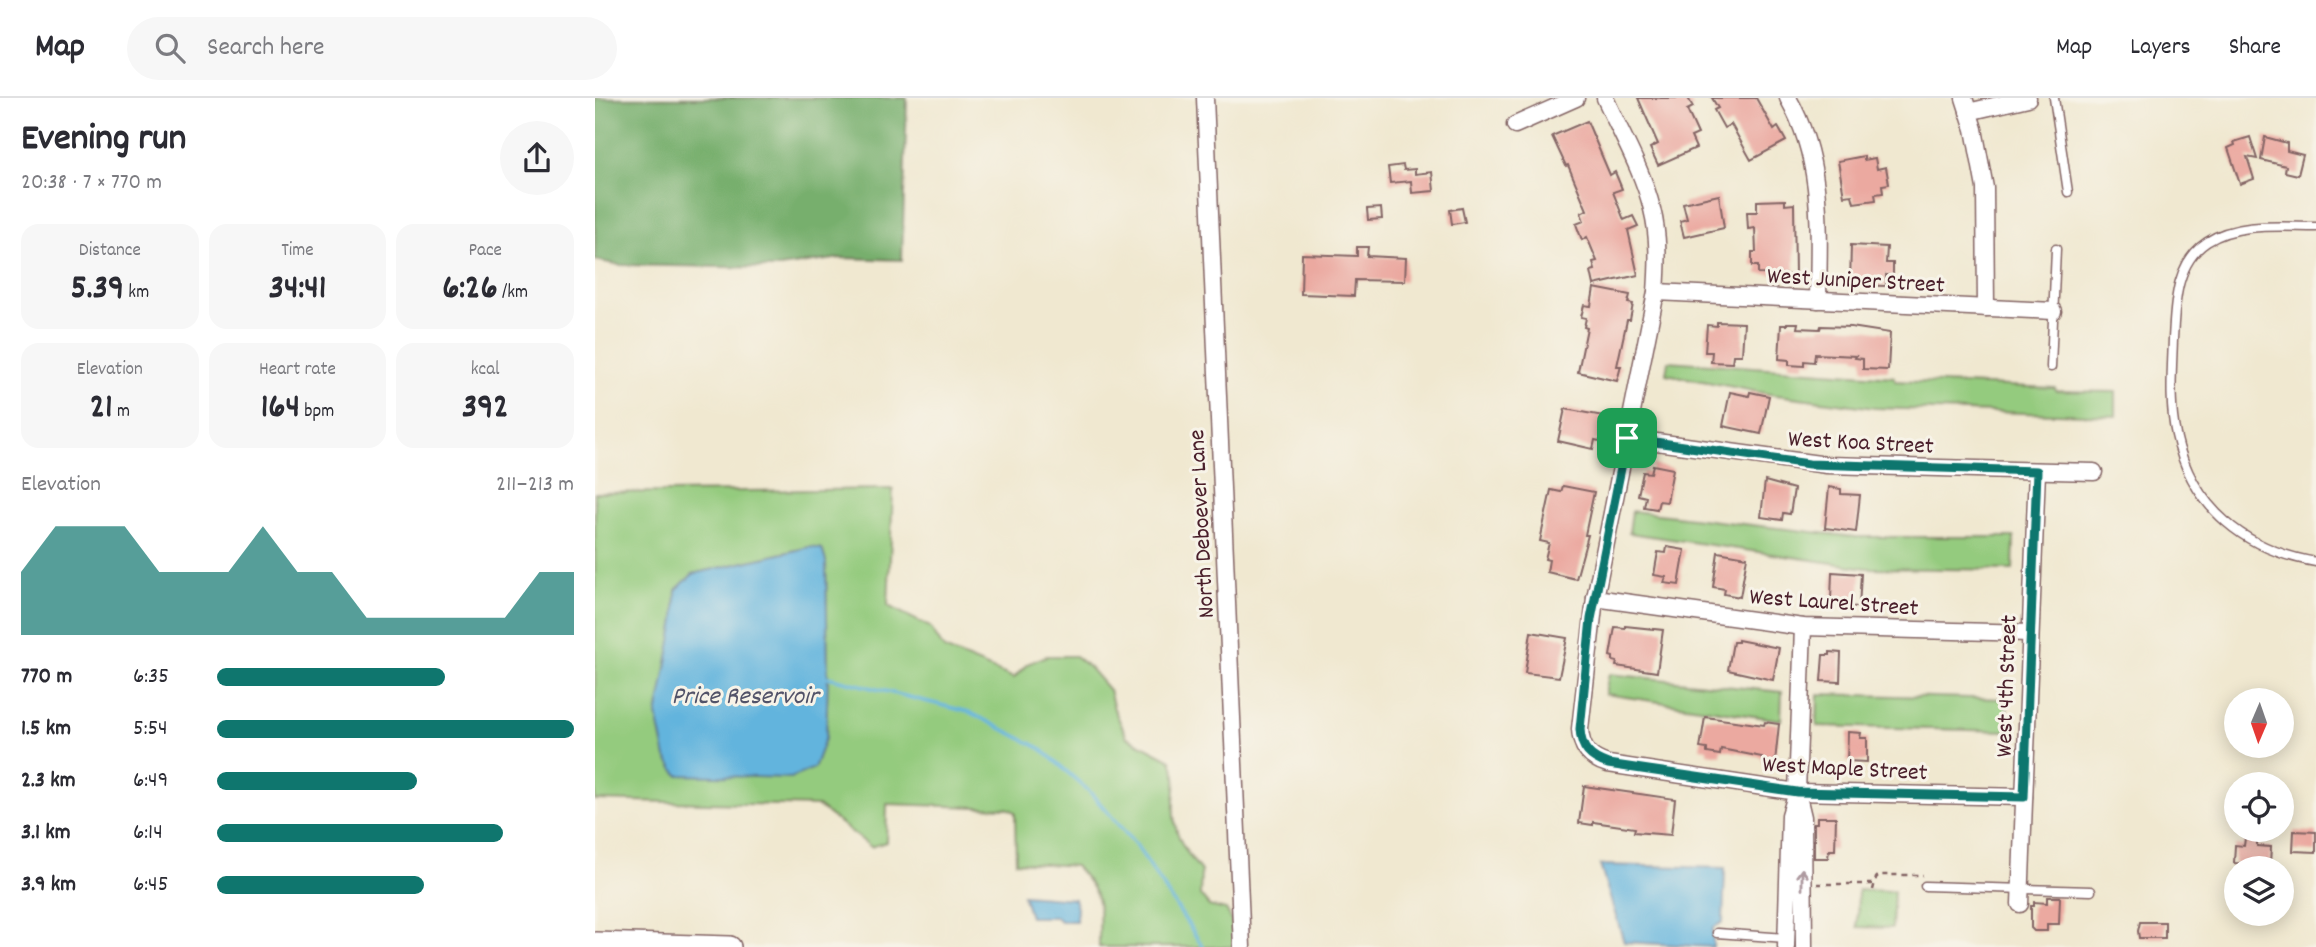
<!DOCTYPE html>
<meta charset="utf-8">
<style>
body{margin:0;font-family:Dekko,sans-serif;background:#f7f7f7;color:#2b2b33;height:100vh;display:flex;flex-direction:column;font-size:26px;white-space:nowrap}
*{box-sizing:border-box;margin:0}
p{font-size:23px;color:#7c7c81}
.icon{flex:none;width:38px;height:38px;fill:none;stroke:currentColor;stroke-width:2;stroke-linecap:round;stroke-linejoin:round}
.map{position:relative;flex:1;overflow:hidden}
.drawer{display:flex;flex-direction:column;background:#fff;width:595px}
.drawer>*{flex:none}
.needle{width:46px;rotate:182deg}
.controls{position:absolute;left:1629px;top:590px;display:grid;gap:14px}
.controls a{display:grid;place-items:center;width:70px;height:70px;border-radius:50%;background:#fff;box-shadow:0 4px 18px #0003;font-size:35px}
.pin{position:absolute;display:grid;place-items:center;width:60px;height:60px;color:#fff;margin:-30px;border-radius:14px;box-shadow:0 4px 10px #0006}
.round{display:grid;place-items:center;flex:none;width:74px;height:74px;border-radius:37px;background:#f7f7f7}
.summary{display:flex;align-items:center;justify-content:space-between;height:119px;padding:0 21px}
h1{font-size:38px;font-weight:700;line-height:52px}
.metrics{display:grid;grid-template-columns:repeat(3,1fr);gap:10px;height:119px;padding:7px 21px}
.metrics div{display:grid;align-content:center;border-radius:18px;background:#f7f7f7;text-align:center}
.metrics b{font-size:35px;font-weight:700}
.metrics small{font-size:19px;font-weight:400}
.metrics p{font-size:19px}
.chart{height:196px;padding:14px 21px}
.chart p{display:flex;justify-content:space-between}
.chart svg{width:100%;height:126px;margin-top:7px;fill:#0f766e;opacity:.7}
ul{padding:0 21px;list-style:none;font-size:23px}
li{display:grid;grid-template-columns:112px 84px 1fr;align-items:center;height:52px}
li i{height:18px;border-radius:9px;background:#0f766e}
header{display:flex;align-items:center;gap:42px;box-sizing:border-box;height:98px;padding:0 35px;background:#fff;border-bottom:2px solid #e1e1e2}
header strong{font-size:33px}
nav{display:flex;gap:38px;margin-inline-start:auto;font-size:24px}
.search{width:490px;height:63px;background:#f7f7f7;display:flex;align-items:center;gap:18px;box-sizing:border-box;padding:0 24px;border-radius:38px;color:#7c7c81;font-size:26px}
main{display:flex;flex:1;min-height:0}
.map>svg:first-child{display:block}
.green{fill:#94cb7e;stroke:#6f7554;stroke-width:2;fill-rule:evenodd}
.forest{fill:#77af6d;stroke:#60674c;stroke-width:2}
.water{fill:#62b4dd;stroke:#566a84;stroke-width:2}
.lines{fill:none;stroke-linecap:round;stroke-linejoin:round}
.stream{stroke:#62b4dd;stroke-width:3.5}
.building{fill:#eba9a0}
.lane-casing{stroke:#846565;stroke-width:11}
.street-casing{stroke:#846565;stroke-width:19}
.secondary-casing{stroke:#846565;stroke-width:24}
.path{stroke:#846565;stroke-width:2.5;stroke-dasharray:5 5;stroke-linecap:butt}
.lane{stroke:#fff;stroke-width:8}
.street{stroke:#fff;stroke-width:16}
.secondary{stroke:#fff;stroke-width:21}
.oneway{stroke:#ae9aa0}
.route-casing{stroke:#fff;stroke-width:14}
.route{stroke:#0f766e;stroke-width:9}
.labels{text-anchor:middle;stroke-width:6;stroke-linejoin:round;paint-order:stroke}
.street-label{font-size:24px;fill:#4a1f2b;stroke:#f7f3e8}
.water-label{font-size:26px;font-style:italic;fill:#525369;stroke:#f7f3e8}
</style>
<header>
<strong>Map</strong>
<div class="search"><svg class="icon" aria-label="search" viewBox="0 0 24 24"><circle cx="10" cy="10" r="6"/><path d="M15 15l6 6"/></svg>Search here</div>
<nav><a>Map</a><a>Layers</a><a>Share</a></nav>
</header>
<main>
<section class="drawer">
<div class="summary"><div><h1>Evening run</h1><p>20:38 · 7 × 770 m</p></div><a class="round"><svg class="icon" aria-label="share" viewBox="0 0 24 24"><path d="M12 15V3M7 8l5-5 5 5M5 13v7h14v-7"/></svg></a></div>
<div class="metrics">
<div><p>Distance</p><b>5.39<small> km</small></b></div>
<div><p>Time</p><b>34:41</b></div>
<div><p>Pace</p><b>6:26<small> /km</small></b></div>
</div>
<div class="metrics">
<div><p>Elevation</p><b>21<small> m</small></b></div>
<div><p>Heart rate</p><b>164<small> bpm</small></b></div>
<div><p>kcal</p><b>392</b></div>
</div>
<div class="chart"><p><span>Elevation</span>211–213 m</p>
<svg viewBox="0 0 160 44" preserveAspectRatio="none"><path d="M0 44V22L10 6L20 6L30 6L40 22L50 22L60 22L70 6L80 22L90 22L100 38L110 38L120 38L130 38L140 38L150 22L160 22V44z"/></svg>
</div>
<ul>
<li><b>770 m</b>6:35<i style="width:64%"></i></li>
<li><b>1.5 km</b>5:54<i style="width:100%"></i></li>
<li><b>2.3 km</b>6:49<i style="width:56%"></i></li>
<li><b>3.1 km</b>6:14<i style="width:80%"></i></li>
<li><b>3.9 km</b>6:45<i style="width:58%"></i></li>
</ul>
</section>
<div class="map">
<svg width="1721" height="849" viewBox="0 0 1721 849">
<rect width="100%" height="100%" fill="#f7f3e8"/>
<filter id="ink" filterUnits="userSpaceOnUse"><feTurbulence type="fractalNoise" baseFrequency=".0143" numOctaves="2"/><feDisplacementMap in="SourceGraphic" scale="14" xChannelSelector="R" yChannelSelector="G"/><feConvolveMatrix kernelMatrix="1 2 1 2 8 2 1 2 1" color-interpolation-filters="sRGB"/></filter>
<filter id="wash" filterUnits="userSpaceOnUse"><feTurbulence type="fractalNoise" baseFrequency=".00686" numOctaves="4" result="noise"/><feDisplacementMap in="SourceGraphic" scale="28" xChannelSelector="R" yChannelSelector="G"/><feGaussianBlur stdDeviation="1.57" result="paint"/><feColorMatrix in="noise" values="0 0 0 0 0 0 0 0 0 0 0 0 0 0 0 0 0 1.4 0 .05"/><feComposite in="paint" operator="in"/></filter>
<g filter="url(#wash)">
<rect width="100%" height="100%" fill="#f0e8d0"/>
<g class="green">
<polygon points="1073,263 1300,279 1300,283 1460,290 1461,293 1521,294 1521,318 1280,310 1174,296 1071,276"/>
<path d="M298,391L293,508L335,529L349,551L419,580L432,566L451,558H480L495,570L514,592L519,611L532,639L576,662C585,687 577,695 579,718C581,741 592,756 606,773L605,797L614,808L631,812L636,821L639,849H504C504,807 510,800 480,768L421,764L420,714L412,710L292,706L291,744L276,749L223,708L0,702V395ZM214,449L227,451L231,464L233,579L231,638L219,670L80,522L81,492L98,476Z"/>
<polygon points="1037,413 1260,439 1419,439 1418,472 1272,470 1034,435"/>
<polygon points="1014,576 1187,594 1186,622 1010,596"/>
<polygon points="1223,596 1412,601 1412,633 1222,628"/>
<polygon points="1263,792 1299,793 1297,830 1262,829"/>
</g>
<polygon class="forest" points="0,0 312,0 307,162 246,160 178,170 24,167 0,162"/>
<g class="water">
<polygon points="215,449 227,451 231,464 233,579 231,638 219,670 196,680 83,677 71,660 62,617 80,522 81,492 98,476"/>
<polygon points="1005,767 1130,770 1128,824 1118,830 1118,849 1029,844"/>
<polygon points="428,797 479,801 482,810 481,823 465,823 461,819 435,819"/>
</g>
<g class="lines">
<polyline class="stream" points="233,579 374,614 445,650 495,694 541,747 608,849"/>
</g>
<g id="blocks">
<g class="building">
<polygon points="1043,0 1093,0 1098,9 1092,12 1103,36 1096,39 1101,50 1063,67 1055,50 1063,46"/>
<polygon points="1117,0 1161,0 1179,32 1183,29 1191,43 1156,62 1136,26 1129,30 1119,12 1123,10"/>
<polygon points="992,23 1015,77 1020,74 1027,91 1018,94 1029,122 1038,118 1043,128 1033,132 1043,177 999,187 996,173 1000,172 998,164 1002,163 992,139 987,142 981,126 989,123 986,115 992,112 973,67 971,68 957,38"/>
<polygon points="1655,39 1662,61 1652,59 1659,81 1645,86 1633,50 1640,47 1639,44"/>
<polygon points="1670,39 1692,45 1692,53 1708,57 1703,77 1690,74 1691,68 1666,62"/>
<polygon points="1269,58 1269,62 1280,60 1282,71 1291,69 1294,86 1287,87 1288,95 1280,96 1281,102 1259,105 1257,97 1249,98 1243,63"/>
<polygon points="808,67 809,72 820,71 820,76 837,74 839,93 817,95 816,83 795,85 793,69"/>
<polygon points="1124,97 1129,130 1089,139 1085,123 1092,121 1088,105"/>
<polygon points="1190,102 1190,107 1199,106 1200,177 1163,176 1163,168 1157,168 1157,154 1161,154 1160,130 1153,131 1152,114 1162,114 1162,103"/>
<polygon points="786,110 787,121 773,122 772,111"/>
<polygon points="867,110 870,124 857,126 855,112"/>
<polygon points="1256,147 1292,149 1291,165 1298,165 1298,178 1291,177 1291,188 1255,187"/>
<polygon points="762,149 773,149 772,158 811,160 810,183 760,182 759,198 706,196 707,156 762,158"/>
<polygon points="999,190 1035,197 1033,205 1038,206 1035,222 1032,222 1022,268 1026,268 1022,283 983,274 992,230 989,229 991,220 986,219 989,207 996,208"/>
<polygon points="1122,224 1149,225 1147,257 1138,257 1137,265 1116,264 1117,254 1110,254 1112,227 1122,228"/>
<polygon points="1192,225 1203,225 1202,230 1225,231 1226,228 1256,229 1295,235 1293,272 1268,271 1268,261 1260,260 1261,258 1220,256 1219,264 1209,263 1209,268 1194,267 1194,262 1184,261 1186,227 1192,227"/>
<polygon points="1135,294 1154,298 1155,294 1174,298 1166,336 1128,328"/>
<polygon points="970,311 1014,319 1009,344 1000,342 998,351 963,343"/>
<polygon points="1058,367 1078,371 1072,404 1064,403 1062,411 1049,409 1051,399 1043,397 1048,374 1056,375"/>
<polygon points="1170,383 1199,391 1195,416 1188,415 1187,422 1166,419"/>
<polygon points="968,388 999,394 990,437 993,437 981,481 952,474 954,462 950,461 954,445 945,443 956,392 966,394"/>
<polygon points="1234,389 1246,391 1246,396 1265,397 1261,434 1230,430"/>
<polygon points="1072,449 1090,452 1084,487 1069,485 1071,479 1059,477 1063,454 1071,455"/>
<polygon points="1123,454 1152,459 1145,499 1129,496 1130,491 1118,489"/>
<polygon points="1237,474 1266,476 1264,509 1247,508 1247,503 1236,502"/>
<polygon points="1030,528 1068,532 1062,574 1021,568 1022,564 1018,563 1018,559 1015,558 1020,529 1030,530"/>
<polygon points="936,534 972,540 964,579 930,575"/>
<polygon points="1143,542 1184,550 1178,582 1133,572 1138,544 1143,544"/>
<polygon points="1235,554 1246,555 1245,584 1226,583 1228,557 1235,557"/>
<polygon points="1110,619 1169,627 1170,624 1184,626 1180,664 1167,663 1167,659 1126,651 1125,657 1112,655 1112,651 1105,650"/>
<polygon points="1253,634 1266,635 1265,640 1272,640 1272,664 1252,663"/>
<polygon points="989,688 1080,701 1076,737 1039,734 1040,730 998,724 998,727 984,725"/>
<polygon points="1222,719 1241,719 1240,752 1234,752 1233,760 1219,760 1219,725 1222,725"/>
<polygon points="1699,733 1721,734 1721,754 1698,753"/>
<polygon points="1650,740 1662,741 1662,748 1676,749 1675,766 1672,766 1672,770 1659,770 1659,766 1639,765 1640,747 1649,748"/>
<polygon points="1452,799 1465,799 1464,826 1452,826 1452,833 1439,833 1436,830 1436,808 1439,808 1439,804 1452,805"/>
<polygon points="1545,824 1570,824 1570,840 1544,840 1543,833"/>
</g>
</g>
</g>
<g filter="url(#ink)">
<use href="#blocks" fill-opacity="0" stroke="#846565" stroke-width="2"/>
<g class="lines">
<defs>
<g id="lane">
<polyline points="1459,0 1473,94"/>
<path d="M1721,129C1687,129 1642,124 1612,144C1580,165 1580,207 1578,241C1577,272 1574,306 1581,337C1597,410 1650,452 1721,464"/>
<polyline points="1456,269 1461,151"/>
<polyline points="1330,788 1496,793"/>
<polyline points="1122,835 1191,840"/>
</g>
<g id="street">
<polyline points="610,0 647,849"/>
<path d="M1010,0C1026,36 1048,73 1057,111C1064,138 1063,166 1061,194L1000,500L985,631C986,651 995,661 1013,666L1202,694L1429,699"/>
<path d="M1193,0C1229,63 1224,132 1223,202"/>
<polyline points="1369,0 1379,31 1390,90 1391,210"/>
<polyline points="1373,14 1433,0"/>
<polyline points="920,27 981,0"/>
<polyline points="1061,194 1458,213"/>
<polyline points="1032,340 1232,367 1499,374"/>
<polyline points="1000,500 1208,529 1435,535"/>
<polyline points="1202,694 1208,529"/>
<polyline points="1425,806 1442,373"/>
<polyline points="1191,849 1195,717 1202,694 1208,719 1209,849"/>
</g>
<polyline id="secondary" points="0,845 135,849"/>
</defs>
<use href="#lane" class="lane-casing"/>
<use href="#street" class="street-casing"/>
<use href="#secondary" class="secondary-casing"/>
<g class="path">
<polyline points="1222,786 1278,786"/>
<polyline points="1278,792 1281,780 1284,777 1328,777"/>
</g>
<use href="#lane" class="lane"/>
<use href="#street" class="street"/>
<use href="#secondary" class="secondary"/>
</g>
<defs><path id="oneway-shaft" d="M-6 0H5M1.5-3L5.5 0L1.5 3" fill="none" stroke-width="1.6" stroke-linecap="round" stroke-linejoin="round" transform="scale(1.75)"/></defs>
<use class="oneway" href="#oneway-shaft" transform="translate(1207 781) rotate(-90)"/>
</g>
<g class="lines" filter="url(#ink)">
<defs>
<path id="route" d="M1032,340L1214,366L1442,373L1429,699L1202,694L1013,666C995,660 986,651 985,631L996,521Z"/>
</defs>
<use href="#route" class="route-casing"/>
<use href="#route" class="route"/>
</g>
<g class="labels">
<g class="street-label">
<text transform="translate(1261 181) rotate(3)" y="8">West Juniper Street</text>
<text transform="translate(1266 343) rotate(3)" y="8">West Koa Street</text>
<text transform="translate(605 426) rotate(-93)" y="8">North Deboever Lane</text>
<text transform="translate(1239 503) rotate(4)" y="8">West Laurel Street</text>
<text transform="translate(1410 588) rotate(-88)" y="8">West 4th Street</text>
<text transform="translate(1250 669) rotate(3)" y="8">West Maple Street</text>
</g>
<g class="water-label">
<text x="150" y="605">Price Reservoir</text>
</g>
</g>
</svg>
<div class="controls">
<a><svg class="needle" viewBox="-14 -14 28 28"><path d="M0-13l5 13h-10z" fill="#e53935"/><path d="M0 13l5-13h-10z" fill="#7c7c81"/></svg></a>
<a><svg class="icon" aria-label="locate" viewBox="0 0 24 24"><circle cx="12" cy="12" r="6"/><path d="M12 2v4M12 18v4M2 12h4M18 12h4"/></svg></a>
<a><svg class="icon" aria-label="layers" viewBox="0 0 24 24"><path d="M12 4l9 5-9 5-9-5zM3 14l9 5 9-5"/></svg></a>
</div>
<div class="pin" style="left:1032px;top:340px;background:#1e9e55"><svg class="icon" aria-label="arrive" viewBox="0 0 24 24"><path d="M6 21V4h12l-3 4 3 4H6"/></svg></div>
</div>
</main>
